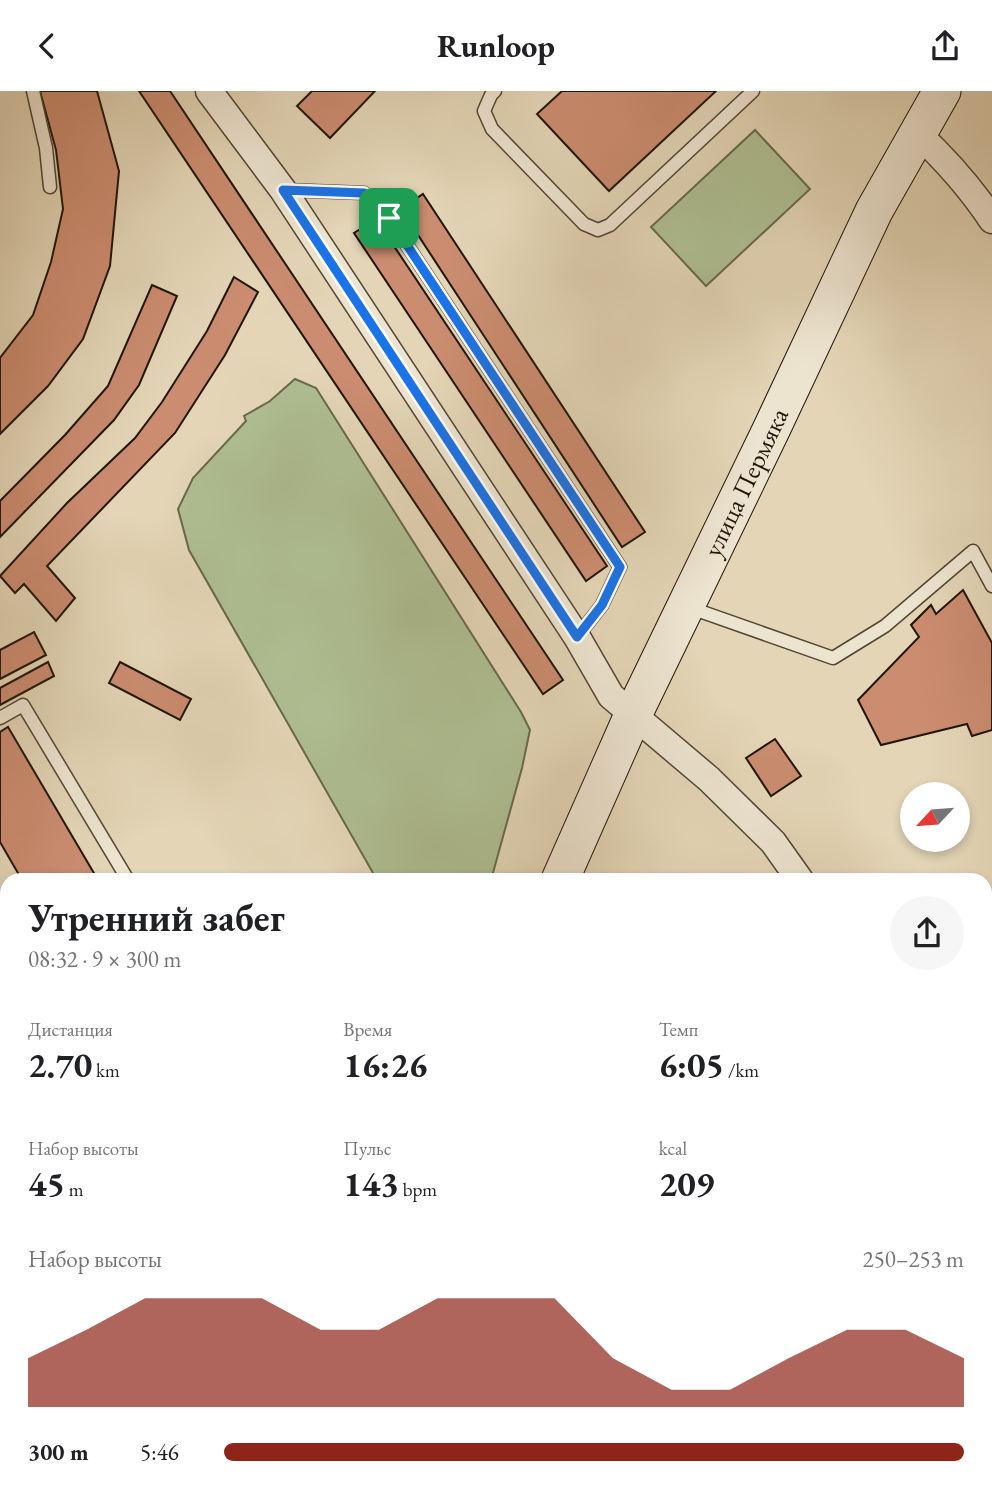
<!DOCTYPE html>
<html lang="ru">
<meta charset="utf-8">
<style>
body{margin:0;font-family:"EB Garamond",serif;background:#f6f6f6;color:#202124;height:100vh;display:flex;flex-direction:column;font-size:26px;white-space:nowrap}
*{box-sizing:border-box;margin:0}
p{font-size:23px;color:#757577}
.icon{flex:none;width:38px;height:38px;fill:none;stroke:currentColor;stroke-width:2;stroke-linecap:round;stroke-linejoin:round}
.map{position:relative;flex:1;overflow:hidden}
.drawer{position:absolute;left:0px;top:782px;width:992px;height:621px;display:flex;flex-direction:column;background:#fff;border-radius:21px 21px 0 0;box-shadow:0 4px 10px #0003}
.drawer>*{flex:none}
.needle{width:46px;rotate:244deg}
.fabs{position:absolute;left:900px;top:691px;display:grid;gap:14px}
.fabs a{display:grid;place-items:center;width:70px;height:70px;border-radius:50%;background:#fff;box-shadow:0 4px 10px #0003;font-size:35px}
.pin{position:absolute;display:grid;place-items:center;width:60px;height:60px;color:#fff;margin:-30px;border-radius:14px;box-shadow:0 4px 10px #0006}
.round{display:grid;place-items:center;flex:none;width:74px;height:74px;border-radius:37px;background:#f6f6f6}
.head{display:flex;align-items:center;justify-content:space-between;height:119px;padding:0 28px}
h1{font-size:38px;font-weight:700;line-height:52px}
.stats{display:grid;grid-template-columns:repeat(3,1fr);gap:10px;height:119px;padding:7px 28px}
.stats div{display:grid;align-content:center}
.stats b{font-size:35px;font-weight:700}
.stats small{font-size:19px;font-weight:400}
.stats p{font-size:19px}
.chart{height:196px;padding:14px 28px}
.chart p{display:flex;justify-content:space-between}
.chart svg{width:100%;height:126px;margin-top:7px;fill:#8f2418;opacity:.7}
ul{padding:0 28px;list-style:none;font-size:23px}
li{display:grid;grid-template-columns:112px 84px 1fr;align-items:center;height:52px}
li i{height:18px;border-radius:9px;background:#8f2418}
header{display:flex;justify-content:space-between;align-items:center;height:91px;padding:0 28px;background:#fff;font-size:32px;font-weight:700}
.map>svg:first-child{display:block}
.green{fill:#aebe92;stroke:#676a4d;stroke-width:2}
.building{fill:#cb8c6f;stroke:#201508;stroke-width:2}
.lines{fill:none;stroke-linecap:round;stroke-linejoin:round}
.service-casing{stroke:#514534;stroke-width:15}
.minor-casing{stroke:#514534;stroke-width:29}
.secondary-casing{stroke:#201508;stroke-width:39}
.service{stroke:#ede4d0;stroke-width:12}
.minor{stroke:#ede4d0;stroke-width:26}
.secondary{stroke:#ede4d0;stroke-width:37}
.route-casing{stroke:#fff;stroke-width:14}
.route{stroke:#1a73e8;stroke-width:9}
.labels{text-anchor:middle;stroke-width:5;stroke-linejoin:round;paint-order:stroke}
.street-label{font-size:26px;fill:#201508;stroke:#ede4d0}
</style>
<header><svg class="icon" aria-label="back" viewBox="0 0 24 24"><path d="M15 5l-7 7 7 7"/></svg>Runloop<svg class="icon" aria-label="share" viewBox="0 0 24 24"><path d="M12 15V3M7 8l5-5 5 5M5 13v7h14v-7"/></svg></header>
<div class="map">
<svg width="992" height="1403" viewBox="0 0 992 1403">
<rect width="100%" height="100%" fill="#e3d5b6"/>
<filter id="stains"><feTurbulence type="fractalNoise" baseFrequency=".00286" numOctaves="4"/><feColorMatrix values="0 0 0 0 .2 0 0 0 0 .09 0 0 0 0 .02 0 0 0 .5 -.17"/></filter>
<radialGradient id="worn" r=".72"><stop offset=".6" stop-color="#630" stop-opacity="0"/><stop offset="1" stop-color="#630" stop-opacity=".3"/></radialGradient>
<g class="green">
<polygon points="755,39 810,98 706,195 651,136"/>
<polygon points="295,288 316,297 521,621 530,639 522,677 491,789 377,789 189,459 178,418 193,387 246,330 244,325 270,310"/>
</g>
<g class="building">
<polygon points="40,0 97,0 119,80 110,175 83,248 48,295 0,343 0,267 33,224 51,171 63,118 56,59"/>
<polygon points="139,0 170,0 563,589 543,603"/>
<polygon points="312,0 375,0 330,47 297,15"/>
<polygon points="562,0 716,0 609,100 537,23"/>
<polygon points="423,103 645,441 622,456 401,118"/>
<polygon points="376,128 607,475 586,490 354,142"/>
<polygon points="234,186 258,201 225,264 175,342 47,475 75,507 56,530 24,493 15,502 0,485 67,412 135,347 162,311 207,240"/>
<polygon points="152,194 177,205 139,294 114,329 0,446 0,410 65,344 108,295"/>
<polygon points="963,499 992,552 992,639 972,645 967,633 881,654 858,609 919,546 911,534 931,514 936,523"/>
<polygon points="34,541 46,564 0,588 0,559"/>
<polygon points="48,571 54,585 0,614 0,597"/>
<polygon points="120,571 191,608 180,629 109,592"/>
<polygon points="8,636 98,789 22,789 0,751 0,641"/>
<polygon points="775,648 801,685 771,705 746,667"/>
<polygon points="992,805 992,851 985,855 985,809"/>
<polygon points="7,923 7,948 0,953 0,927"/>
<polygon points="433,1396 487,1396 490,1403 436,1403"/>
<polygon points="924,1396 980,1396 983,1403 927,1403"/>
</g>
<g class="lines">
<defs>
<g id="service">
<polyline points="33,0 46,57 50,96"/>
<polyline points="495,0 491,4 484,20 492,38 584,133 598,139 610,134 753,0"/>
<polyline points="285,99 364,102 389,127 620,476 602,514 577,546"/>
<polyline points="688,516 833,567 885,535 973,460 992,495"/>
<polyline points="0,627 23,614 128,789"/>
<polyline points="0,891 7,904"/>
<polyline points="985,915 992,911"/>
<polyline points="985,1081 992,1078"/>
<polyline points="0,1388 7,1392"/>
<polyline points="14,1396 25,1403"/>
<polyline points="640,1396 654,1402 669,1396"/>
<polyline points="890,1396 893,1403"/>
<polyline points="172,1403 175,1396"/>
<polyline points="542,1403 547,1396"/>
</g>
<g id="minor">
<polyline points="209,0 283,99 577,546 611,605 709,688 773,751 800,789"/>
<path d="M917,42C946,69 970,96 992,129"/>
<polyline points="985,1131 992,1145"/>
</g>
<g id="secondary">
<path id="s1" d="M560,789L633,624L771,339L874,120L942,0"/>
<polyline points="0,1274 7,1275"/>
<polyline points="305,1396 309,1403"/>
</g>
</defs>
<use href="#service" class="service-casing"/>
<use href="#minor" class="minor-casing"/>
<use href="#secondary" class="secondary-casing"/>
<use href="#service" class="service"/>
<use href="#minor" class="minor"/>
<use href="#secondary" class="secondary"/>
</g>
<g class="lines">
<defs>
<polygon id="route" points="283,99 364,102 389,127 620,476 602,514 577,546"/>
</defs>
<use href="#route" class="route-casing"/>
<use href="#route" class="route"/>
</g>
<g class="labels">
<g class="street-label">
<text dy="9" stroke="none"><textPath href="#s1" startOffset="439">улица Пермяка</textPath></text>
</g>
</g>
<rect width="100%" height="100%" filter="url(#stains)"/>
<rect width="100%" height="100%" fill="url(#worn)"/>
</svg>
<div class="fabs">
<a><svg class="needle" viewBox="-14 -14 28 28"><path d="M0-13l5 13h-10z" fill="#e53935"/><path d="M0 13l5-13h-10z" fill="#757577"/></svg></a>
</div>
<div class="pin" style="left:389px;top:127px;background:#1e9e55"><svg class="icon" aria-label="arrive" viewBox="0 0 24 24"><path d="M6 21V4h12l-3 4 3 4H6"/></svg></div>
<section class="drawer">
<div class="head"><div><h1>Утренний забег</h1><p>08:32 · 9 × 300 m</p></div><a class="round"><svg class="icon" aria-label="share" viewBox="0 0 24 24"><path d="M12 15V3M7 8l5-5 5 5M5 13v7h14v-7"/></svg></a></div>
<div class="stats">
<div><p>Дистанция</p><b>2.70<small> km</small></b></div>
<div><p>Время</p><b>16:26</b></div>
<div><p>Темп</p><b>6:05<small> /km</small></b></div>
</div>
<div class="stats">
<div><p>Набор высоты</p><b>45<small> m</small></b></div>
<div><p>Пульс</p><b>143<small> bpm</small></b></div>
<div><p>kcal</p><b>209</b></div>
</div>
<div class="chart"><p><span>Набор высоты</span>250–253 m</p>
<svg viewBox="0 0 160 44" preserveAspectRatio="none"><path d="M0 44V27L10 17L20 6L30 6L40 6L50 17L60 17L70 6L80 6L90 6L100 27L110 38L120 38L130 27L140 17L150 17L160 27V44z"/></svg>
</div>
<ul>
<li><b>300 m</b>5:46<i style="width:100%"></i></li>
</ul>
</section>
</div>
